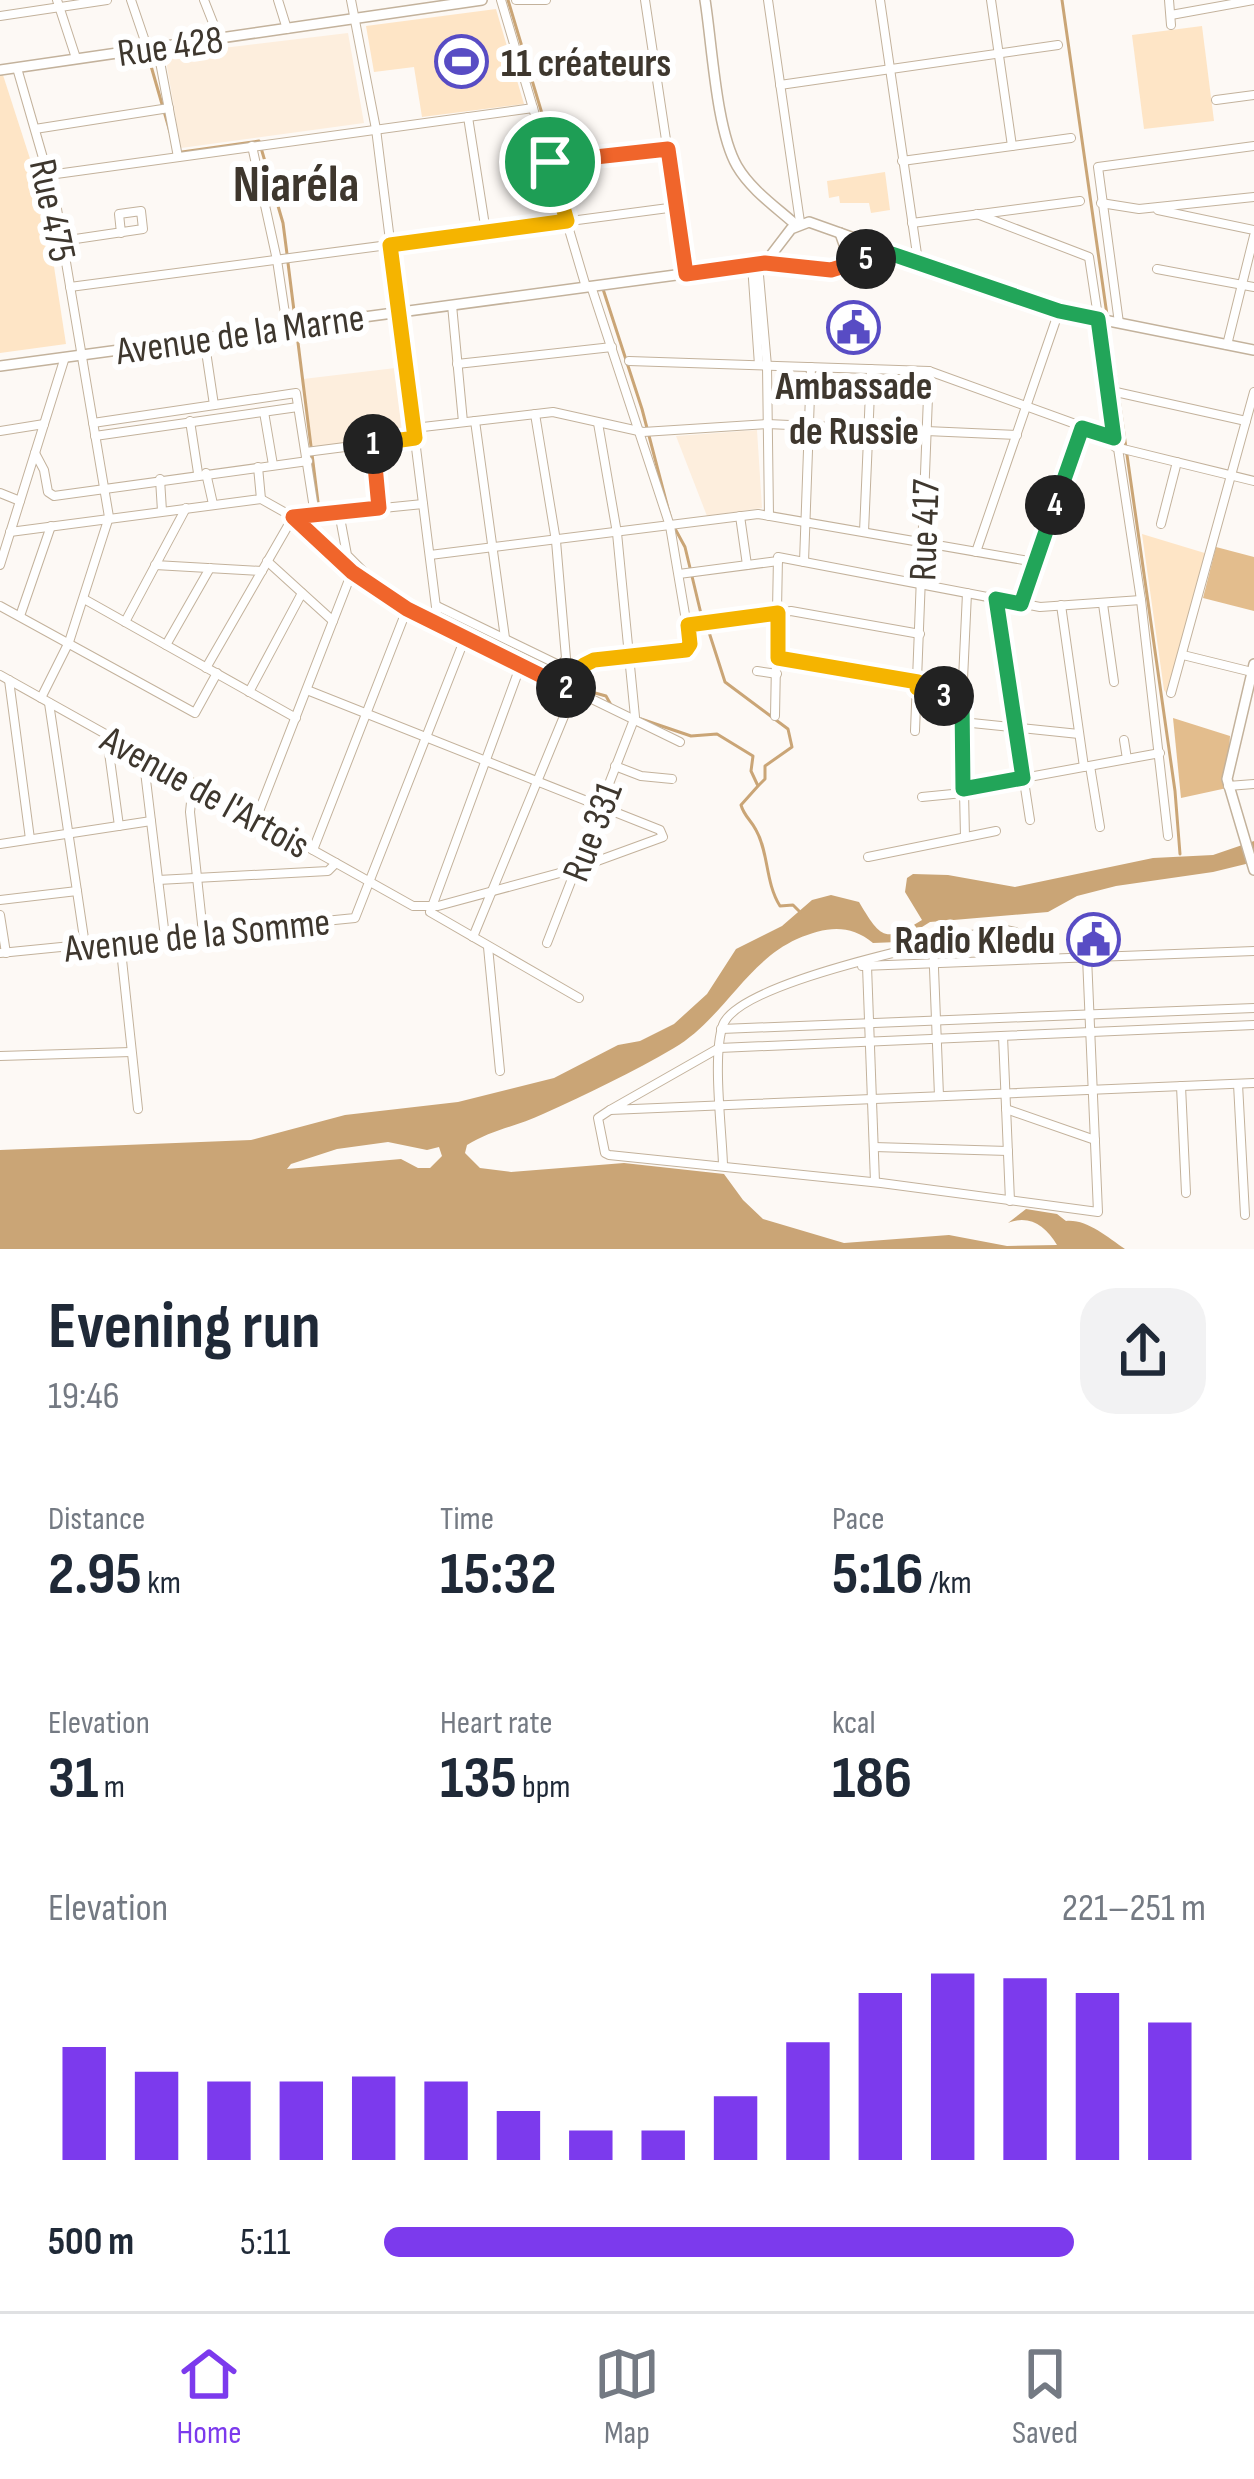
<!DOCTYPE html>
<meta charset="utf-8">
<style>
body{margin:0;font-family:"Sofia Sans Condensed",sans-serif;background:#f2f2f3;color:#1f2937;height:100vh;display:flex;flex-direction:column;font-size:45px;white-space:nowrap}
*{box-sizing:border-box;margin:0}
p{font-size:39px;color:#747a83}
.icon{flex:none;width:66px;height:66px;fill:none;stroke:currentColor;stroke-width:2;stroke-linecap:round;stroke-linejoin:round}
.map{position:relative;height:1249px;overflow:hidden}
.drawer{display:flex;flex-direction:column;background:#fff;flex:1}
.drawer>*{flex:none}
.pin{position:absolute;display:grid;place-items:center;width:102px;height:102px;color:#fff;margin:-51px;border:6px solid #fff;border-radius:50%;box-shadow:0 3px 12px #0007}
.km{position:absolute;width:60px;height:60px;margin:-30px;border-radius:50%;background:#222;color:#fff;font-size:33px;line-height:60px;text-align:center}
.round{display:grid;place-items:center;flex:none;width:126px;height:126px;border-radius:36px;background:#f2f2f3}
.overview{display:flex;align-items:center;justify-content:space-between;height:204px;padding:0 48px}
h1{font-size:66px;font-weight:700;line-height:90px}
.stats{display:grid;grid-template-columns:repeat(3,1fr);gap:18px;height:204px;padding:12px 48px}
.stats div{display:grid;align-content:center}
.stats b{font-size:60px;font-weight:700}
.stats small{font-size:33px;font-weight:400}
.stats p{font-size:33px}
.chart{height:336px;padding:24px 48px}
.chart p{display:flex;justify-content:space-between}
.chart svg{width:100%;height:216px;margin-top:12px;stroke:#7c3aed;stroke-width:6}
ul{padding:0 48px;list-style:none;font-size:39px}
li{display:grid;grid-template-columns:192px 144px 1fr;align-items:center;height:90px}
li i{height:30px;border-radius:15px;background:#7c3aed}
.tab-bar{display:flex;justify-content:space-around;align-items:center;height:168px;border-top:3px solid #e0e1e3;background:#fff;font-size:33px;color:#747a83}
.tab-bar a{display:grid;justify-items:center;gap:6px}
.tab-bar .active{color:#7c3aed}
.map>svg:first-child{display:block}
.built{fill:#fdeedd}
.green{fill:#fee5c6}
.forest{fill:#e3bd8d}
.water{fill:#caa576;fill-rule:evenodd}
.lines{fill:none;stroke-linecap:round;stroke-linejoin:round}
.stream{stroke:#caa576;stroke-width:3}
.minor-casing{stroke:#c3b29c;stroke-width:10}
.tertiary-casing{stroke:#c3b29c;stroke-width:12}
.minor{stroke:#fff;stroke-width:8}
.tertiary{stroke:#fff;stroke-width:9}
.split-1-casing{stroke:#fff;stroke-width:24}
.split-2-casing{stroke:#fff;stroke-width:24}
.split-3-casing{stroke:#fff;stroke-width:24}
.split-4-casing{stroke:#fff;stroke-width:24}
.split-5-casing{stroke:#fff;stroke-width:24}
.split-6-casing{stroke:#fff;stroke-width:24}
.split-1{stroke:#f5b400;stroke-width:15}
.split-2{stroke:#f0652b;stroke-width:15}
.split-3{stroke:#f5b400;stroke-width:15}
.split-4{stroke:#22a559;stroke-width:15}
.split-5{stroke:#22a559;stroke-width:15}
.split-6{stroke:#f0652b;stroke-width:15}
.labels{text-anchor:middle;stroke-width:12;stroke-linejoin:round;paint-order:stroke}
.street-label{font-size:39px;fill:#3e372e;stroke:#fff}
.poi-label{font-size:39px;font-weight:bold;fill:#3e372e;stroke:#fff;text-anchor:start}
.district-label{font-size:51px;font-weight:bold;fill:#3e372e;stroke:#fff}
</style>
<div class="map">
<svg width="1254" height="1249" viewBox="0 0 1254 1249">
<rect width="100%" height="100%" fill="#fdf9f5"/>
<g class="built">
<polygon points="348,33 364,123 181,148 165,55"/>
<polygon points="404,367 412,436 311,448 303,379"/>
<polygon points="757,430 762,508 707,516 676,436"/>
</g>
<g class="green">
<polygon points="496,9 524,104 422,117 414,67 374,72 366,26"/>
<polygon points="1202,26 1214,121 1144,129 1132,35"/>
<polygon points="3,75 44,202 66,344 0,353 0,76"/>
<polygon points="885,172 890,210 871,213 869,203 840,203 839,196 829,198 827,181"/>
<polygon points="1142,534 1208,554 1167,694 1164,690"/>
</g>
<g class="forest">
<polygon points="1216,547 1254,557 1254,611 1203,598"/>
<polygon points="1173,718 1230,736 1227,788 1181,798"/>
</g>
<path class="water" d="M1254,841V862L1213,872L1116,886L1077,896L1048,912L930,922L898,942L873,943C849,923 825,927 797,939C746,962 722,1020 674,1048C633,1072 587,1094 543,1114C518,1126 491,1130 467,1145L465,1153L480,1168L511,1172L624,1163L724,1174L743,1200L763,1219L844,1243L949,1235L1007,1246L1057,1245C1046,1226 1029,1214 1008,1223L1026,1209L1057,1214L1066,1221C1087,1219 1107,1237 1125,1249H0V1150L251,1140L345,1115L458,1102L554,1078L618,1045L640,1041L674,1024L707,994L736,949L782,926L812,900L831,895L859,902C881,939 885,943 922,920L905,892L907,878L913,874L948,875L1015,887L1153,858L1213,855ZM388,1142L427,1150L439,1147L442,1156L430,1168H418L401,1159L287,1169L291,1164L337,1149Z"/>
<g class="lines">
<g class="stream">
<polyline points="508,0 555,157"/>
<polyline points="1062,0 1175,791 1180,854"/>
<polyline points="149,59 170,132"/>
<polyline points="182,152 259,141 283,223 287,254"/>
<polyline points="288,263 319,510"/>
<polyline points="603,289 642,409 670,516"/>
<polyline points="318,519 316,529 345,557"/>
<polyline points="673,525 685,547 702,618"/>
<polyline points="366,575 426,613 488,643"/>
<polyline points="707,626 725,682 788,729 792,747 765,766 765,779 759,785"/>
<polyline points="549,673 555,672 577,688 606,696 611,705"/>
<path d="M641,719L691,736L717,734L753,756L751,771L758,786L741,805C744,816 751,820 756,830C769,853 765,882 780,906L793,905L800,912"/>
</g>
<defs>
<g id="minor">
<polyline points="57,0 76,58"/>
<polyline points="131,0 147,47"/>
<polyline points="204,0 219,38"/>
<polyline points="278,0 287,29"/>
<polyline points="351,0 376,129 437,615 434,622"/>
<polyline points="501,0 586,287"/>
<polyline points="516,0 546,0"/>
<polyline points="645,0 686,273"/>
<polyline points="768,0 800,222"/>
<polyline points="880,0 918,261"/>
<polyline points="991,0 1012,146"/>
<polyline points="1169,0 1171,25"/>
<polyline points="1171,15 1254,0"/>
<polyline points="0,16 107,0"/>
<polyline points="157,46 178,157"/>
<polyline points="17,68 56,203 109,517 69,642 41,698"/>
<polyline points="780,85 1058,45"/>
<polyline points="1216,100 1254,95"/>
<polyline points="468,117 486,232"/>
<polyline points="35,129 169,108"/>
<polyline points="252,146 277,260 287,327"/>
<polyline points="902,161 1071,138"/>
<polyline points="550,162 668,149"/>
<polyline points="49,175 533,108"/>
<polyline points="1101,203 1139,209 1254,197"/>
<polyline points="1158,210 1254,230"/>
<polyline points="977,214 1089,257 1141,600 1168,836"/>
<polyline points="912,223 1080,201"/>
<polyline points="62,241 143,229 141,211 119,214 121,233"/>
<polyline points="758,264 767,366 769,516"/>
<polyline points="752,265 759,365"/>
<polyline points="1157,269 1254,287"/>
<polyline points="70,287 676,207"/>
<polyline points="452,305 463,422"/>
<polyline points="1119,323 1098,167 1254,146"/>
<polyline points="204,338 214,405"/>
<polyline points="1227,345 1254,236"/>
<polyline points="629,361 929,371 1114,438"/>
<polyline points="457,364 612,347"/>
<polyline points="1107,390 1246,421"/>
<polyline points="264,412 273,465"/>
<polyline points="190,421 198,473"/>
<polyline points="475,421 505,638"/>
<polyline points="93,423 296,393 315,515"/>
<polyline points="414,428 553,412 643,432 767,424 1017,435"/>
<polyline points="0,431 44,424"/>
<polyline points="95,436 298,407"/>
<polyline points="371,444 379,509"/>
<polyline points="1115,447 1254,481"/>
<polyline points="306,452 415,438"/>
<polyline points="35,453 44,470 48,492 54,496 308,461"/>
<polyline points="258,467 261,499"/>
<polyline points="206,473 213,504"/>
<polyline points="160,479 162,511"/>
<polyline points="0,493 20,501"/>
<polyline points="740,516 747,565"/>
<polyline points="341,523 347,555 364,572"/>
<polyline points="1161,524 1177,462"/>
<polyline points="10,532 261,499 293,517 352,572 407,609"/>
<polyline points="864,532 871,369"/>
<polyline points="976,552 1059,311"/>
<polyline points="430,555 758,514 1035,562"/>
<polyline points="267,561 333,621"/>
<polyline points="804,562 811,367"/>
<polyline points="0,565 65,357"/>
<polyline points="155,565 262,571"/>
<polyline points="679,574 778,561"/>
<polyline points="84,599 296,718"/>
<polyline points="996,599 1030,820"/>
<polyline points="1021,604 1082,428"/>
<polyline points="1103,604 1114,682"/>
<polyline points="1061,605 1084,767"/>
<polyline points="0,606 195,713 217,673"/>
<polyline points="437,606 561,666 566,658 556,541 535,414"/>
<polyline points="20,616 51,526"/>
<polyline points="125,622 186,508"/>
<polyline points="688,625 791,611 920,634"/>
<polyline points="166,645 210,568"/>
<polyline points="1183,655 1252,672"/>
<polyline points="778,658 918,682"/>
<polyline points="561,666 580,676 584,665 594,660 686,649 690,644 670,526 591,286"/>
<polyline points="520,667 430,912 579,998"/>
<polyline points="206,668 293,517 423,504"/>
<polyline points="757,671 777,674"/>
<polyline points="0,675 413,906 438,906 578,868 663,837 660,830 307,690"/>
<polyline points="9,680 30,839"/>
<polyline points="918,689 962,701"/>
<polyline points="249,692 302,593"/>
<polyline points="1171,693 1254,392"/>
<polyline points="49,703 85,945"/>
<polyline points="775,716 778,557 1040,607 1141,600"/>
<polyline points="962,722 1079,734"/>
<polyline points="915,731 929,371"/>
<polyline points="113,738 108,745 119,826"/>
<polyline points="1124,740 1127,759"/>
<polyline points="143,755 165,937"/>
<polyline points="615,766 641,776 672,779"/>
<polyline points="1090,766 1100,827"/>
<polyline points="193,783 190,812 203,933"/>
<polyline points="1228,786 1254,784"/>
<polyline points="963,789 1160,753"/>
<polyline points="922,797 963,793"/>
<polyline points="256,819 352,572"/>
<polyline points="965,837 962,701 967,593"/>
<polyline points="0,844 151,821"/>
<polyline points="313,850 407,609 680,742"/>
<polyline points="868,857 996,831"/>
<polyline points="158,880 328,871 336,863"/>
<polyline points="0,900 77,891"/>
<polyline points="0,915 6,953"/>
<polyline points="473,937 574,692"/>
<polyline points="120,941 138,1109"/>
<polyline points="547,943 635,717 617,533 598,423"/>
<polyline points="933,943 939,1096"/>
<polyline points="488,947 500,1071"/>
<polyline points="0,953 355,918 465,638"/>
<polyline points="862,966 1254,951"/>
<polyline points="867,966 875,1182"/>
<polyline points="1254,1025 719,1048 610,1110 1254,1083"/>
<polyline points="721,1029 1254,1008"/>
<polyline points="1003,1036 1010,1201"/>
<polyline points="0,1056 131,1052"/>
<polyline points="1238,1084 1245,1215"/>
<polyline points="1181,1086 1186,1193"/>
<polyline points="1006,1109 1095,1140"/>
<polyline points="610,1110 598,1118 605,1153 609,1155 881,1183 1098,1212 1087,957"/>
<polyline points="874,1147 1008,1151"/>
<path d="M723,1165C722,1130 712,1055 723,1025C739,981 952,939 1001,929L1015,932L1030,959"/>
</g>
<g id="tertiary">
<path d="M705,0C712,43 716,130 737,166C751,190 776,207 796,225"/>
<polyline points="0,70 482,0"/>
<polyline points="840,233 847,253 841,266"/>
<polyline points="765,263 791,229 809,222 1059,311 1254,350"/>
<polyline points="0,366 765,263 831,270 893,254"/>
<polyline points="1254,664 1227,779 1254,870"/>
</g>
</defs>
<use href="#minor" class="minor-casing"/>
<use href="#tertiary" class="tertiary-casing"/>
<use href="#minor" class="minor"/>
<use href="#tertiary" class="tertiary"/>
</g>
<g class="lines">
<defs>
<polyline id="split-1" points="373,444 415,438 390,245 567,221 550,162"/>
<polyline id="split-2" points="373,444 379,508 293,517 352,572 407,609 566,688"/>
<polyline id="split-3" points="566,688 573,691 584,665 594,660 686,650 690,644 688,625 778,613 778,658 918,682 917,688 944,696"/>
<polyline id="split-4" points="944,696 962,701 963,789 1023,778 996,599 1021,604 1055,505"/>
<polyline id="split-5" points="866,259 892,254 1059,311 1098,319 1114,438 1082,428 1055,505"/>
<polyline id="split-6" points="550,162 668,149 686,274 765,263 831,270 866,259"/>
</defs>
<use href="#split-1" class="split-1-casing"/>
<use href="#split-2" class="split-2-casing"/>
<use href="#split-3" class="split-3-casing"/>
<use href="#split-4" class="split-4-casing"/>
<use href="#split-5" class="split-5-casing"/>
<use href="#split-6" class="split-6-casing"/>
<use href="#split-1" class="split-1"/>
<use href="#split-2" class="split-2"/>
<use href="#split-3" class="split-3"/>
<use href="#split-4" class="split-4"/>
<use href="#split-5" class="split-5"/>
<use href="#split-6" class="split-6"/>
</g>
<defs>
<symbol id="stadium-ring" viewBox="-11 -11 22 22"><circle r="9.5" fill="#fff" stroke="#584cc4" stroke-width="1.5"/><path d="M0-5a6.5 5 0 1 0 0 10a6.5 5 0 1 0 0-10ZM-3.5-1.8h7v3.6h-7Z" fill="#584cc4"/></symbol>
<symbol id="civic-ring" viewBox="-11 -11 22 22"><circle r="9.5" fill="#fff" stroke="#584cc4" stroke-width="1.5"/><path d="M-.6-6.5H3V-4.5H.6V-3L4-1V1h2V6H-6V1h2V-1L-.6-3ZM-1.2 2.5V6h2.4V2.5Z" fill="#584cc4"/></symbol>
</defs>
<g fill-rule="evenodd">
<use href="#stadium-ring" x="432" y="32" width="59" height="59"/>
<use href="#civic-ring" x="824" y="298" width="59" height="59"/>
<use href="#civic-ring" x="1064" y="910" width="59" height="59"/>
</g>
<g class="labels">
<g class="street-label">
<text transform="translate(170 45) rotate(-8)" y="14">Rue 428</text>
<text transform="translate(54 210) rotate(78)" y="14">Rue 475</text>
<text transform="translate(240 333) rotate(-8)" y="14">Avenue de la Marne</text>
<text transform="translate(923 530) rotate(-88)" y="14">Rue 417</text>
<text transform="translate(206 791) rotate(29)" y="14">Avenue de l'Artois</text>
<text transform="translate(591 831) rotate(-69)" y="14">Rue 331</text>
<text transform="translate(197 934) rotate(-6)" y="14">Avenue de la Somme</text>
</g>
<g class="poi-label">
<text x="501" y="76">11 créateurs</text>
<text x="854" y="399" text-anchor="middle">Ambassade<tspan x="854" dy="45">de Russie</tspan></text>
<text x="1055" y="953" text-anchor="end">Radio Kledu</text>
</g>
<g class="district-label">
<text x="296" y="201">Niaréla</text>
</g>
</g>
</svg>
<div class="pin" style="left:550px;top:162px;background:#1e9e55"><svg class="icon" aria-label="arrive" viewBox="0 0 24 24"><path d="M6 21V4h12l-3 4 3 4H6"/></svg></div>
<b class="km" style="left:373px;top:444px">1</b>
<b class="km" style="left:566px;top:688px">2</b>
<b class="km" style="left:944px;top:696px">3</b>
<b class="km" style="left:1055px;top:505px">4</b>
<b class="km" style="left:866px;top:259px">5</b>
</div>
<section class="drawer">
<div class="overview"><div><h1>Evening run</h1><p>19:46</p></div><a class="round"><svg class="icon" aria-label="share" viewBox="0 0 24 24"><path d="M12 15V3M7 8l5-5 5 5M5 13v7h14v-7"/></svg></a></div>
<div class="stats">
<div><p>Distance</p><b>2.95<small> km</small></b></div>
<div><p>Time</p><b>15:32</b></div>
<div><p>Pace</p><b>5:16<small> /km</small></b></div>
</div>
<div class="stats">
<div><p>Elevation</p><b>31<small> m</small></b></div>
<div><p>Heart rate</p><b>135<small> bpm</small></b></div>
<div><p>kcal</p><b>186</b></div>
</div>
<div class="chart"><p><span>Elevation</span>221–251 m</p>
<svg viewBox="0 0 160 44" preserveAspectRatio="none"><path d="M5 44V21M15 44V26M25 44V28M35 44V28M45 44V27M55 44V28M65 44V34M75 44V38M85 44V38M95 44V31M105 44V20M115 44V10M125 44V6M135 44V7M145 44V10M155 44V16"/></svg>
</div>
<ul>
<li><b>500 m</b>5:11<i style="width:84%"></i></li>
</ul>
</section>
<nav class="tab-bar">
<a class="active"><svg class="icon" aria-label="home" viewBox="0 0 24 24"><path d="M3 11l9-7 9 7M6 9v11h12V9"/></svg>Home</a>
<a><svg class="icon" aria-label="map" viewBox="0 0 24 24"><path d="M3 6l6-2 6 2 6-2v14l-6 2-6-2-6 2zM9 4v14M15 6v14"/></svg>Map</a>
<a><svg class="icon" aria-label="saved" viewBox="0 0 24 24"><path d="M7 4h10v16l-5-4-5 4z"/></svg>Saved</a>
</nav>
